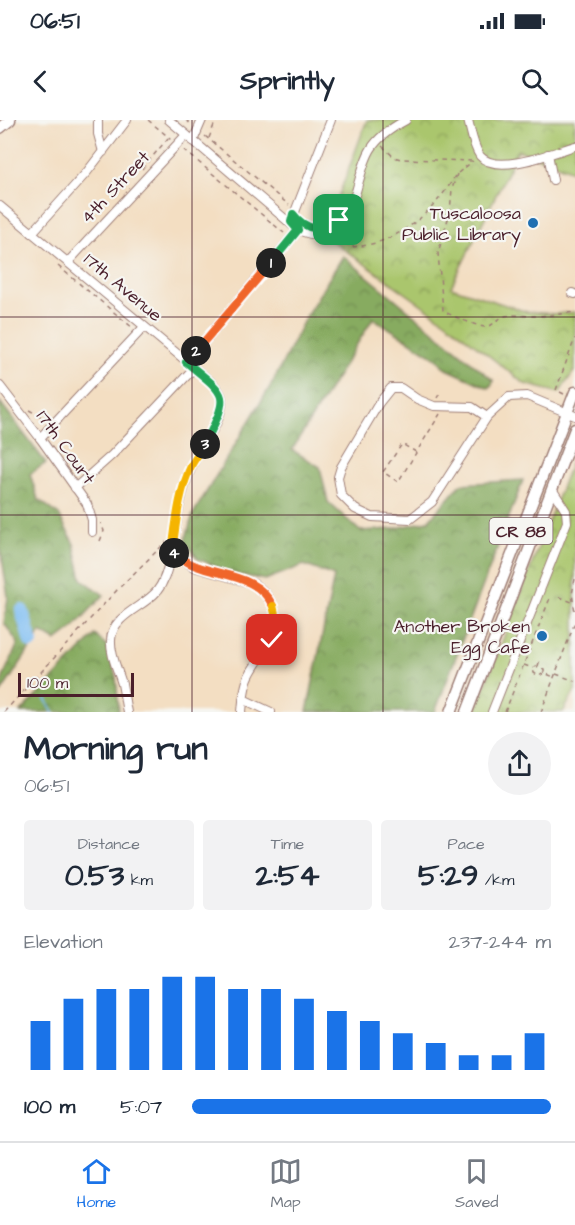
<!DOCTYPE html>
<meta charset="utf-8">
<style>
body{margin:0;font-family:"Architects Daughter",sans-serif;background:#f2f2f3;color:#1f2937;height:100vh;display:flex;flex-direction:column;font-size:22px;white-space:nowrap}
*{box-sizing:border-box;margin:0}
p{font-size:20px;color:#747a83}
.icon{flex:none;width:33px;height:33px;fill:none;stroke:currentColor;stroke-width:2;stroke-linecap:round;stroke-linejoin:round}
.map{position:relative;height:592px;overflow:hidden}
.drawer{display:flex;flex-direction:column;background:#fff;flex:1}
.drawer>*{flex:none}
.scale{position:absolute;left:18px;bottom:15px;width:116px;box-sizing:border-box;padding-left:6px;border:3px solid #4a1f2b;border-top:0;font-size:16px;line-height:21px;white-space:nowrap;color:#4a1f2b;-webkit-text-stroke:4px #f6f6f2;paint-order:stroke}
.pin{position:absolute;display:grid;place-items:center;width:51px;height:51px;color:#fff;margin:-26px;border-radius:12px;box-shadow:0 3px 9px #0006}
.km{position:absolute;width:30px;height:30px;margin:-15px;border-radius:50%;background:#222;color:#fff;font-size:16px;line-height:30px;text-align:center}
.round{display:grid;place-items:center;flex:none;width:63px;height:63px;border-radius:32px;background:#f2f2f3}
.summary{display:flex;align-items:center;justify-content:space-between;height:102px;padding:0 24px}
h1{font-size:33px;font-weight:700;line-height:45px}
.figures{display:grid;grid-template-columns:repeat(3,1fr);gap:9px;height:102px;padding:6px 24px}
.figures div{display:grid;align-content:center;border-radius:6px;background:#f2f2f3;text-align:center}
.figures b{font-size:30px;font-weight:700}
.figures small{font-size:16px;font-weight:400}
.figures p{font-size:16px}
.chart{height:168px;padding:12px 24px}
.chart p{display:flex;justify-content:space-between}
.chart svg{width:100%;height:108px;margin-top:6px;stroke:#1a73e8;stroke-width:6}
ul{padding:0 24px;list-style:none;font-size:20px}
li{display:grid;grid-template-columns:96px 72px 1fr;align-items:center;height:45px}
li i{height:15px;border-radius:8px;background:#1a73e8}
.status{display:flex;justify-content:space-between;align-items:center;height:42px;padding:0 30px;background:#fff;direction:ltr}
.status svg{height:16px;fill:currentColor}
header{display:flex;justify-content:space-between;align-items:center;height:78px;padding:0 24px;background:#fff;font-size:27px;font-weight:700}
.menu{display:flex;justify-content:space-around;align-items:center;height:84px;border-top:2px solid #e0e1e3;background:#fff;font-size:16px;color:#747a83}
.menu a{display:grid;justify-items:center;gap:3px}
.menu .current{color:#1a73e8}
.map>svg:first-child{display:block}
.forest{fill:url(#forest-crowns);stroke:#686546;stroke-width:1.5}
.park{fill:url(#park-crowns);stroke:#7a724c;stroke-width:1.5}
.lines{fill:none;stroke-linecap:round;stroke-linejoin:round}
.stream{stroke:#7fbef3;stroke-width:2}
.river{stroke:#7fbef3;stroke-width:14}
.minor-casing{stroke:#9e7e76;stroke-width:10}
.major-casing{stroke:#9e7e76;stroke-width:13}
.path{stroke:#9e7e76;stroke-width:1.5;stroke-dasharray:4.5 4.5;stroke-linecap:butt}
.minor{stroke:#fff;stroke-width:8}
.major{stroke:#fff;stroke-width:10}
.split-1-casing{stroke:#fff;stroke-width:12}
.split-2-casing{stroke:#fff;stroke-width:12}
.split-3-casing{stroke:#fff;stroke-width:12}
.split-4-casing{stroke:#fff;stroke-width:12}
.split-5-casing{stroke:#fff;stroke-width:12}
.split-6-casing{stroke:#fff;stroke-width:12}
.split-1{stroke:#22a559;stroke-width:8}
.split-2{stroke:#f0652b;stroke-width:8}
.split-3{stroke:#22a559;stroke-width:8}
.split-4{stroke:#f5b400;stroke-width:8}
.split-5{stroke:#f0652b;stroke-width:8}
.split-6{stroke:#f5b400;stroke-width:8}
.grid{fill:none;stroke:#4a1f2b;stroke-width:1.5;stroke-opacity:0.55}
.poi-dot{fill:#1f6fb2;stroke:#f6f6f2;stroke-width:2}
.labels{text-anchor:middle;stroke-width:4.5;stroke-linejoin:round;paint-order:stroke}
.shield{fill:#f6f6f2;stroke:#7e6067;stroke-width:1.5}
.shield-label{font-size:16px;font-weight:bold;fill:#4a1f2b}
.street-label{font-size:18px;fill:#4a1f2b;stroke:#f6f6f2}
.poi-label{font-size:18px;fill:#4a1f2b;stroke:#f6f6f2;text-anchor:end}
</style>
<div class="status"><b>06:51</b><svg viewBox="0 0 49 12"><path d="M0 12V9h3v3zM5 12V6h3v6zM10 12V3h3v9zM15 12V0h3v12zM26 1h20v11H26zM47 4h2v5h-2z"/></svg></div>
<header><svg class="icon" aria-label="back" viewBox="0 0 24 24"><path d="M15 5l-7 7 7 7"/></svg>Sprintly<svg class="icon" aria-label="search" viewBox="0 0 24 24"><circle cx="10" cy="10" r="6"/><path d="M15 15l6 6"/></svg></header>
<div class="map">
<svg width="575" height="592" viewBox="0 0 575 592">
<defs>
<pattern id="forest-crowns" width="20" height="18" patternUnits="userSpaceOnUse" patternTransform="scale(1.5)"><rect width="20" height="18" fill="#87ab60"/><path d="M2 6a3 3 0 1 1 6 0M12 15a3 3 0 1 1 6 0" fill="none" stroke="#708b4f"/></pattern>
<pattern id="park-crowns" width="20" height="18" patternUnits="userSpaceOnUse" patternTransform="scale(1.5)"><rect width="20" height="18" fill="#aac66d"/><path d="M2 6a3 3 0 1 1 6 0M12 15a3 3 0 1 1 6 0" fill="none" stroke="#8ca05a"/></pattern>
</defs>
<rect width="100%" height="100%" fill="#f6f6f2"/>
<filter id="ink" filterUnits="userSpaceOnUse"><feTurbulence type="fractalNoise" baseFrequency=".0167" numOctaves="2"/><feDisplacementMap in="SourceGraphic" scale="12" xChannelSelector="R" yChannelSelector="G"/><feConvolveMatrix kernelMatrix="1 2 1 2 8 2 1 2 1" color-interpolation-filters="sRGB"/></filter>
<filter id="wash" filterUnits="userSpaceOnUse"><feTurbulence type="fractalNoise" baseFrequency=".008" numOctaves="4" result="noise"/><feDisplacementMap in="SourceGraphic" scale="24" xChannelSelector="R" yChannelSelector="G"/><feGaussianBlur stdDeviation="1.35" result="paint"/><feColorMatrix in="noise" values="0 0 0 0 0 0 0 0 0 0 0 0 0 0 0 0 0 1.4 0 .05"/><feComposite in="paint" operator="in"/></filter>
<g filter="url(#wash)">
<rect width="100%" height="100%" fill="#f3dec2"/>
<g class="forest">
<polygon points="343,136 494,261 489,268 447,249 435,237 373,198 292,330 320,347 328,382 360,411 392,409 428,401 461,364 523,360 435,592 307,592 334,456 304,445 265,460 231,453 198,439 185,421 193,394 273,262 306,196"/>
<path d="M0,282L46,343L30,354L38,379L59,395L74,424L82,459L104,475L71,510L56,521L41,512L0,574C0,556 12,540 18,523L4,503L8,477L0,425Z"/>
<polygon points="95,515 107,526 116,557 119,592 21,592"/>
</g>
<g class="park">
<polygon points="367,0 575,0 575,52 518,30 451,167 527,192 556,194 575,192 575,250 559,273 525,264 446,202 324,115"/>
<polygon points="575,332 575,571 563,592 475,592"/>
</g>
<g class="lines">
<polyline class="stream" points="46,579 53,592"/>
<polyline class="river" points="22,491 31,522"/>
</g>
</g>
<g filter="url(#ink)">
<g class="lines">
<defs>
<g id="minor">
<polyline points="98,0 98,14 103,32"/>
<path d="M169,0L298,110C358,135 351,61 371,29C379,16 393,7 406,0"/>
<path d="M468,0C471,11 473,26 480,36C497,56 554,32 575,26"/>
<polyline points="193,21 202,0"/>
<polyline points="548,34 553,60"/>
<path d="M0,86L210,261C217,268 223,274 222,284C220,305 200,328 192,346C180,372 176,404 172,432"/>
<polyline points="291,102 331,0"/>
<polyline points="32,113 87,52 127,0"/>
<polyline points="68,142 186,15"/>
<polyline points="572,173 575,174"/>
<polyline points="187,242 298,110"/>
<polyline points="0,266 40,318 87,384 92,400 92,412"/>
<polygon points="391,268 401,268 417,279 434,286 472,287 487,297 432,382 410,399 372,397 355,389 341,375 338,357 341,347 379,283"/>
<polyline points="487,297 509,277 527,276 575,296"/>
<polyline points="40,318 144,207"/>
<polyline points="75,368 112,335 194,248"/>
<polyline points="243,579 271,592"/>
<path d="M127,592C125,583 124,573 122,564C118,550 110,535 111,520C112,495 144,487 157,471C166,460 168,445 172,432L194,447L254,464C263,470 270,477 274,489C283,517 260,533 249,556C244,566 243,580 242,592"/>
<polyline points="492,592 567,402 566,391 552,369"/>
</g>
<g id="major">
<polyline points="0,8 10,0"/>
<polyline points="451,592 575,272"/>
<polyline points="467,592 575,309"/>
</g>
</defs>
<use href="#minor" class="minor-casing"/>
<use href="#major" class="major-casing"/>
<g class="path">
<polyline points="148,0 171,19"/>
<polyline points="186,0 192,5"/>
<polyline points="205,16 289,85"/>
<polyline points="209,18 216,0"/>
<polyline points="382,26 394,37 401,39 472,41"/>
<polyline points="184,30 284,113"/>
<polyline points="142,49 169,17"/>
<polyline points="458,53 473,41"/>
<path d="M457,54L452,69L450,92L438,133L443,190C446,194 479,207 485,207C493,207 497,198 505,196C514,194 524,196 533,196C547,196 561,194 575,192"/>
<path d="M339,116L350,127C394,126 433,94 455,56"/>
<polyline points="58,146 133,208"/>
<polyline points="564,274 556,270 575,218"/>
<polyline points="437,278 441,271"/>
<polyline points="29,290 42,297 49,296"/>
<polyline points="416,332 402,324 383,352 398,362 440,294"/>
<polyline points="100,421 104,411 101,403"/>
<polyline points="575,459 572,474 575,492"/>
<polyline points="559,477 572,482"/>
<polyline points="524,545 533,548"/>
<polyline points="538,546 540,539"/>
<polyline points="544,553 539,556 534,553 533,549 536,546 544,550 544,553 554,557"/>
<polyline points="556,554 575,561"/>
<polyline points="4,592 118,469 166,422"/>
<polyline points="505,592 550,478"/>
<polyline points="541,592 575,502"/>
</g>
<use href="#minor" class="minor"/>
<use href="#major" class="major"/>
</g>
</g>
<g class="lines" filter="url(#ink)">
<defs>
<path id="split-1" d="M271,143L298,110L291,102L293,94C305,110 323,114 339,100"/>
<polyline id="split-2" points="196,231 271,143"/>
<path id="split-3" d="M196,231L186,242C230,278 229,273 205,324"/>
<path id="split-4" d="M174,433L172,432C176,403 179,370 192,344C196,337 201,331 205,324"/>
<path id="split-5" d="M174,433C204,460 254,447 273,486"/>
<path id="split-6" d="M272,520C277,507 277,499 273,486"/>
</defs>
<use href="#split-1" class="split-1-casing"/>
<use href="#split-2" class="split-2-casing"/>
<use href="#split-3" class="split-3-casing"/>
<use href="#split-4" class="split-4-casing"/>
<use href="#split-5" class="split-5-casing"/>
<use href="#split-6" class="split-6-casing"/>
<use href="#split-1" class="split-1"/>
<use href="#split-2" class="split-2"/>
<use href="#split-3" class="split-3"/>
<use href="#split-4" class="split-4"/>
<use href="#split-5" class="split-5"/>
<use href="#split-6" class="split-6"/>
</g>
<path class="grid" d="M192,0V592M383,0V592M0,197H575M0,395H575"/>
<g class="poi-dot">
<circle cx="533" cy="103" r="6"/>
<circle cx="542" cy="516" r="6"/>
</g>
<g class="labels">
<rect class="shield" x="489.5" y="398" width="63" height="26" rx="4.5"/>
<g class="shield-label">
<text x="521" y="417">CR 88</text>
</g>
<g class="street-label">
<text transform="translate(115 67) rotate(-47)" y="6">4th Street</text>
<text transform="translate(123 167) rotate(40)" y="6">17th Avenue</text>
<text transform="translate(66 327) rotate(54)" y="6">17th Court</text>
</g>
<g class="poi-label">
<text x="521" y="99">Tuscaloosa<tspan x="521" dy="21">Public Library</tspan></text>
<text x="530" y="512">Another Broken<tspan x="530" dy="21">Egg Cafe</tspan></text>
</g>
</g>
</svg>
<div class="scale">100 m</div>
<div class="pin" style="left:339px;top:100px;background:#1e9e55"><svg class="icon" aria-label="arrive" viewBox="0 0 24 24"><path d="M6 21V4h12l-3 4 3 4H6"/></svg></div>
<div class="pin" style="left:272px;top:520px;background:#d93025"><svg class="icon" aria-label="check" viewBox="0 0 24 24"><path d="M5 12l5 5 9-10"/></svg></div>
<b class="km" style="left:271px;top:143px">1</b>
<b class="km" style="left:196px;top:231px">2</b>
<b class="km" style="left:205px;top:324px">3</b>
<b class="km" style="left:174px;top:433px">4</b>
</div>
<section class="drawer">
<div class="summary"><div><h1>Morning run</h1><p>06:51</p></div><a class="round"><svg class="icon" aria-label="share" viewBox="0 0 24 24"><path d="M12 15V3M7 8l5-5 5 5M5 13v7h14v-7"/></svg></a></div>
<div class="figures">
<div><p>Distance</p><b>0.53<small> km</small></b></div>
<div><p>Time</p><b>2:54</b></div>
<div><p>Pace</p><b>5:29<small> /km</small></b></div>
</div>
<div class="chart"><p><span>Elevation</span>237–244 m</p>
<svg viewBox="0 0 160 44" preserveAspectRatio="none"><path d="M5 44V24M15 44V15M25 44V11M35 44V11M45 44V6M55 44V6M65 44V11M75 44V11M85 44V15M95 44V20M105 44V24M115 44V29M125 44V33M135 44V38M145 44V38M155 44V29"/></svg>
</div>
<ul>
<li><b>100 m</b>5:07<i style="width:100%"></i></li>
</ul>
</section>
<nav class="menu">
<a class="current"><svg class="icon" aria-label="home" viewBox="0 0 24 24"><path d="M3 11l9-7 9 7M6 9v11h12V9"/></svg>Home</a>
<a><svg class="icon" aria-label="map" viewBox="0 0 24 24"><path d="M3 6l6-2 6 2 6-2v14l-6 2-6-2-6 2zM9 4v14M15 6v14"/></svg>Map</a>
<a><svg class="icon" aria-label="saved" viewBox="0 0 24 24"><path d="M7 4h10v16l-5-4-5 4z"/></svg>Saved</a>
</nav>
